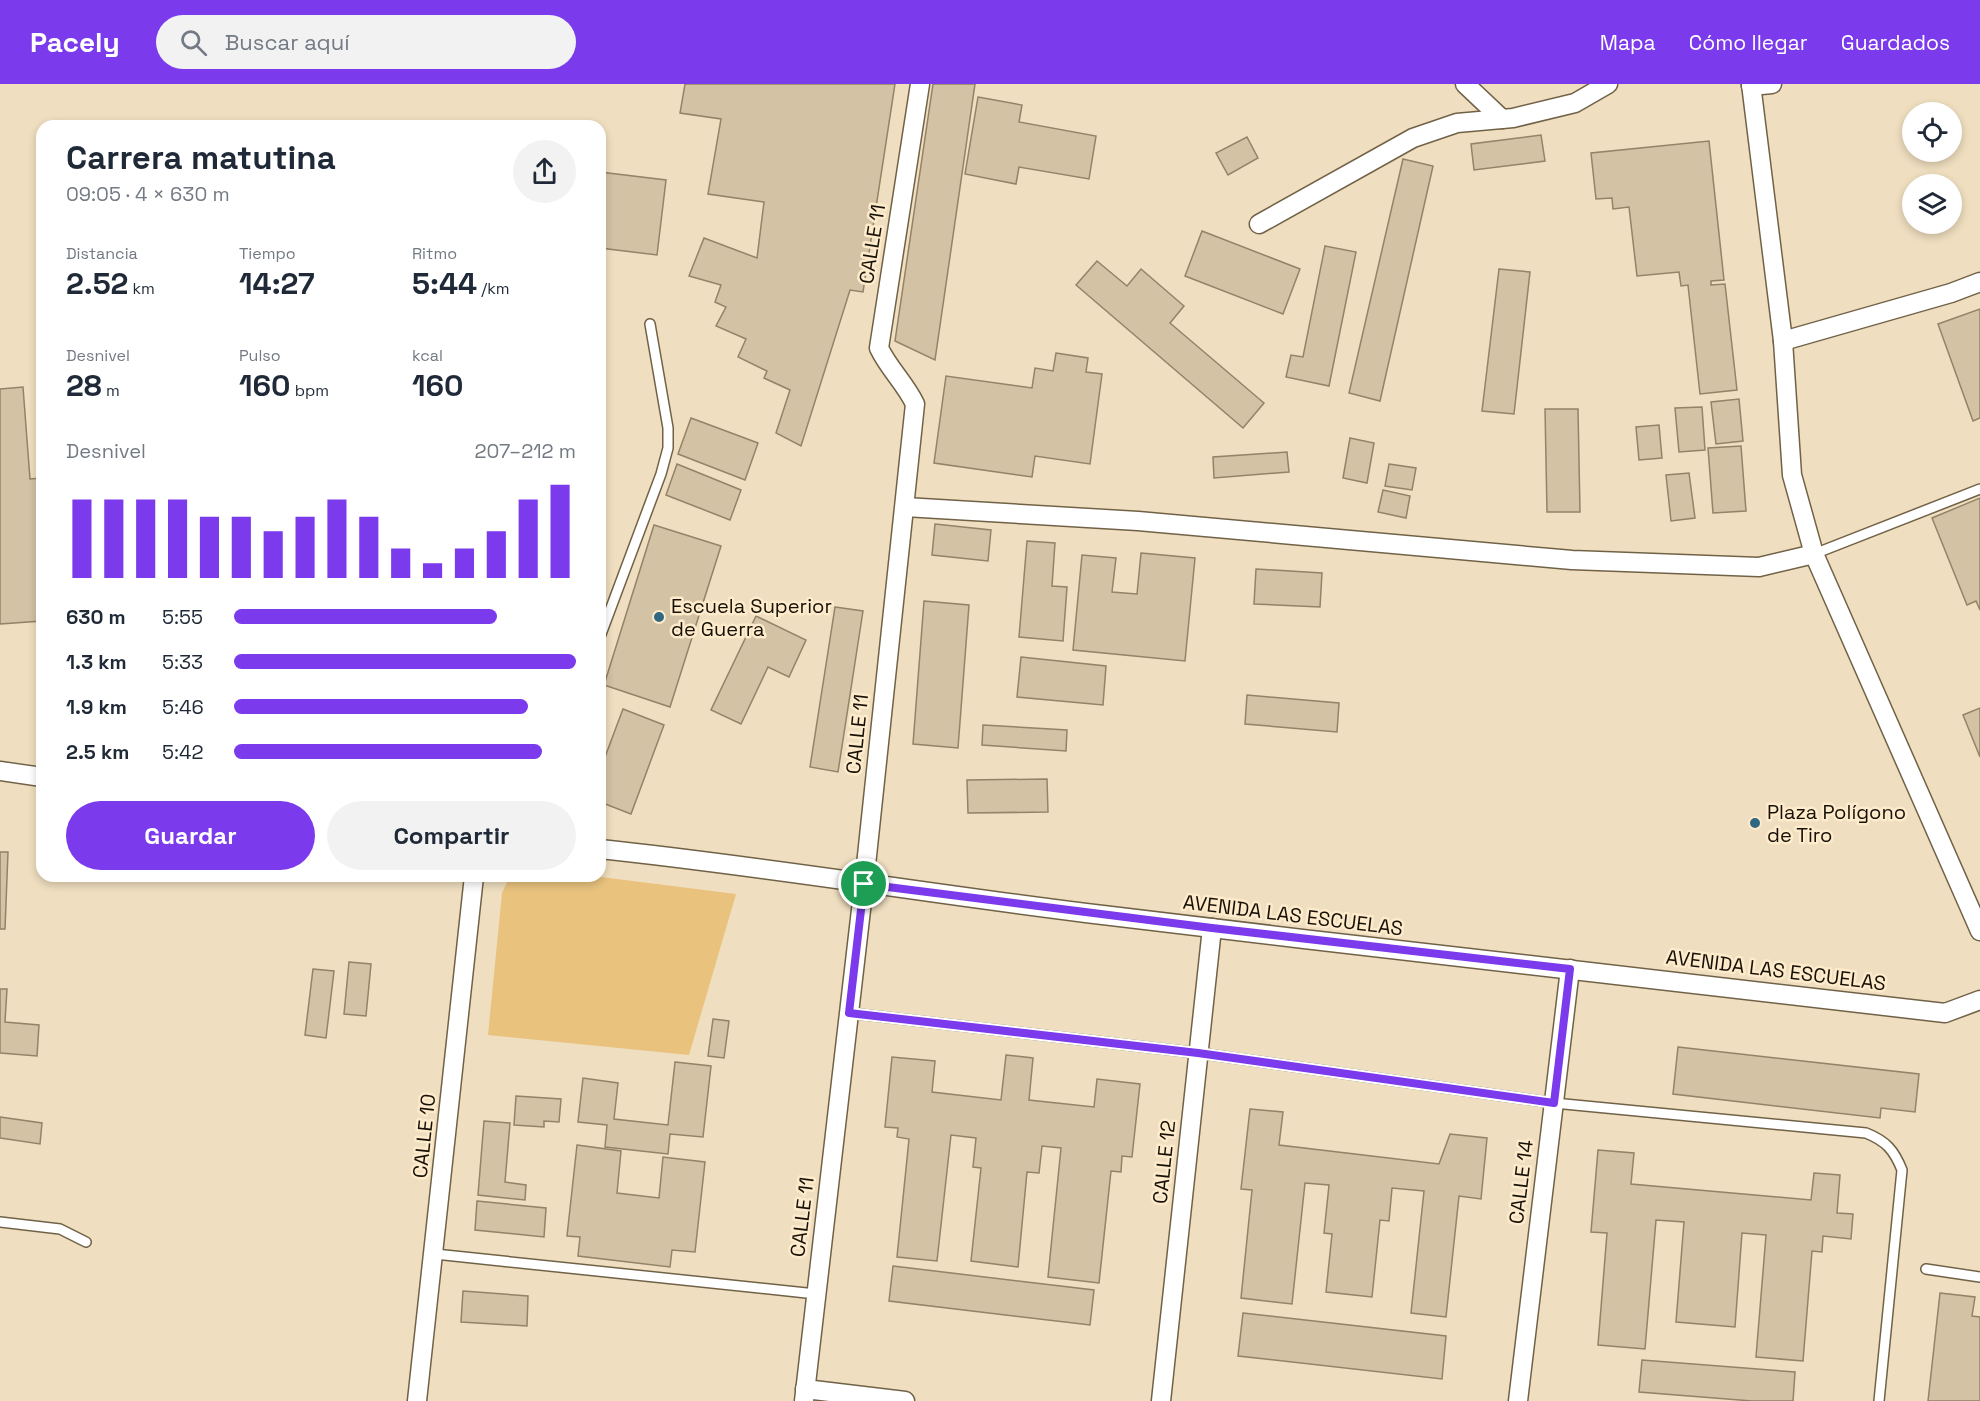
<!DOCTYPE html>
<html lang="es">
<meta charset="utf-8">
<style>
body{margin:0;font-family:"Space Grotesk",sans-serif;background:#f2f2f3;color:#1f2937;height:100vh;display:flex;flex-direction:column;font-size:22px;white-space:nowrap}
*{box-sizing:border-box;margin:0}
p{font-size:20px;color:#747a83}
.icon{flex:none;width:33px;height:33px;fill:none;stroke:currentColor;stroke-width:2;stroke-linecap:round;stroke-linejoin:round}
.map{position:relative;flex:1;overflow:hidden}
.sheet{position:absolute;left:36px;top:36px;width:570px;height:762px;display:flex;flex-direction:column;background:#fff;border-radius:18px;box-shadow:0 3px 9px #0003}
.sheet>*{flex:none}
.fabs{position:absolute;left:1902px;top:18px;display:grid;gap:12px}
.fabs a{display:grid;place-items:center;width:60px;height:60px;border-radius:50%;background:#fff;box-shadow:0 3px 9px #0003;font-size:30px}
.pin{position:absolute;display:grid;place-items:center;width:51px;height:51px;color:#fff;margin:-26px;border:3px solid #fff;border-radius:50%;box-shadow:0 2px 6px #0007}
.round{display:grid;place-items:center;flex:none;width:63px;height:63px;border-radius:32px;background:#f2f2f3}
.overview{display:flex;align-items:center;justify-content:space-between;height:102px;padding:0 30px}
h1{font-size:33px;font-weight:600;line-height:45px}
.figures{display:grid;grid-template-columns:repeat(3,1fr);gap:9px;height:102px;padding:6px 30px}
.figures div{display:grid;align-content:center}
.figures b{font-size:30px;font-weight:600}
.figures small{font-size:16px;font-weight:400}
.figures p{font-size:16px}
.chart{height:168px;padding:12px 30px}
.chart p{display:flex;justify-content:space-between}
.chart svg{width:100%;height:108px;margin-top:6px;stroke:#7c3aed;stroke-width:6}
.primary-button{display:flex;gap:12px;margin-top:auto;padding:12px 30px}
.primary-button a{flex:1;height:69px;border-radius:36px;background:#7c3aed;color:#fff;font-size:24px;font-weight:600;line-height:69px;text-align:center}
.primary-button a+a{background:#f2f2f3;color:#1f2937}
ul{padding:0 30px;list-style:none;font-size:20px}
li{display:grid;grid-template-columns:96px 72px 1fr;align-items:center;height:45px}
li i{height:15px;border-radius:8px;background:#7c3aed}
header{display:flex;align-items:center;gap:36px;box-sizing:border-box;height:84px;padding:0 30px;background:#7c3aed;color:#fff}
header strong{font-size:28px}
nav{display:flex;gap:33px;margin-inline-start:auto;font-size:21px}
.search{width:420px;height:54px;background:#f2f2f3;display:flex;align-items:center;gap:15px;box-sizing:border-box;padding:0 21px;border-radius:33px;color:#747a83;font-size:22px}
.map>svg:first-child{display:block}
.green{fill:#e9c37e}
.building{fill:#d3c2a4;stroke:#938367;stroke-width:1.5}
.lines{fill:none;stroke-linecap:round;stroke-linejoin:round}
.service-casing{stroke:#716247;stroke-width:12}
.minor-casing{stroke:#716247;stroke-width:21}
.service{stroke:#fff;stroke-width:9}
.minor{stroke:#fff;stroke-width:18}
.route-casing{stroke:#fff;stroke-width:12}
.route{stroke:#7c3aed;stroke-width:8}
.poi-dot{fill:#306882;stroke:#fdebcc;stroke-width:2}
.labels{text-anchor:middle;stroke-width:5;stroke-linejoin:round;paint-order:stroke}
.street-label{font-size:20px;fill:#161006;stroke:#fdebcc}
.poi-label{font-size:20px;fill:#161006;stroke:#fdebcc;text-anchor:start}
</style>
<header>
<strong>Pacely</strong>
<div class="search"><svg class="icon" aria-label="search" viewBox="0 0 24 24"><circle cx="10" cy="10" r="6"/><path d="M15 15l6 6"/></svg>Buscar aquí</div>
<nav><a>Mapa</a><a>Cómo llegar</a><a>Guardados</a></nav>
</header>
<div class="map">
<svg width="1980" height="1317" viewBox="0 0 1980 1317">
<rect width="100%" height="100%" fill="#efdebf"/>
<polygon class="green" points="510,792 593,792 736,810 689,971 488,951 502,809"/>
<g class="building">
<polygon points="685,0 895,0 863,208 850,206 801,362 776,349 790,306 764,294 767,287 738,273 746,255 716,242 726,223 715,218 721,201 689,192 704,154 757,174 764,118 708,110 721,35 680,29"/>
<polygon points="933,0 975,0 935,276 895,257"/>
<polygon points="978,13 1022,21 1019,38 1096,52 1089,95 1019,83 1016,100 965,90"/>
<polygon points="1541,51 1545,77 1474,86 1471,60"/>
<polygon points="1247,53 1258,74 1228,91 1216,69"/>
<polygon points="1709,57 1724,196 1711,197 1711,201 1725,200 1737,306 1700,310 1688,201 1681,202 1679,188 1637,192 1629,123 1613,125 1612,114 1596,115 1591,69"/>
<polygon points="1403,75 1433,82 1380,317 1349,309"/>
<polygon points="600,88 666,96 657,171 600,164"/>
<polygon points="1202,147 1300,185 1283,230 1185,192"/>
<polygon points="1325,162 1356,168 1329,302 1286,293 1291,271 1303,273"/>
<polygon points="1097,177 1127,202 1141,185 1184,222 1170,239 1264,319 1243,344 1076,201"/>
<polygon points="1499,185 1530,188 1514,330 1482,327"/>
<polygon points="1980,225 1980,334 1973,337 1938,240"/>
<polygon points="1056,269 1088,274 1086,288 1102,290 1090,380 1035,372 1032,393 934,379 946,292 1032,304 1035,284 1053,287"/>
<polygon points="23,303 30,395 42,394 42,537 0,540 0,305"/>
<polygon points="1739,315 1743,357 1716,360 1711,318"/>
<polygon points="1702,323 1705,366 1679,368 1675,324"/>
<polygon points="1545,325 1578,325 1580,428 1547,428"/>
<polygon points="691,334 758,359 745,396 678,370"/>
<polygon points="1659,341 1662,374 1639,376 1636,343"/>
<polygon points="1350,354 1374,359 1367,399 1343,394"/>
<polygon points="1741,362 1746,427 1713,429 1708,364"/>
<polygon points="1287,368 1289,388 1214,394 1213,373"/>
<polygon points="677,380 741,406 730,436 666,411"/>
<polygon points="1389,380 1416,384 1412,406 1385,402"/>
<polygon points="1689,389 1695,434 1671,437 1666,391"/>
<polygon points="1383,406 1410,412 1406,434 1378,428"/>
<polygon points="1980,414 1980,526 1976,517 1967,521 1932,434"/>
<polygon points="935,440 991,446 988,477 932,471"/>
<polygon points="654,441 721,462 670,623 604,601"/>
<polygon points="1027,457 1055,459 1052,502 1067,503 1063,557 1019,553"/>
<polygon points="1141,469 1195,474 1185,577 1073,566 1082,471 1116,474 1112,508 1137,510"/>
<polygon points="1256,485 1322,489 1320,523 1254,520"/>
<polygon points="924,517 969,521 958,664 913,660"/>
<polygon points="835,523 863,527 838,688 810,683"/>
<polygon points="756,532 806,556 789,593 768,583 741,640 711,626"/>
<polygon points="1021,573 1106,582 1103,621 1017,613"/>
<polygon points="1247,611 1339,619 1337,648 1245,640"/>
<polygon points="1980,624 1980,673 1963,631"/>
<polygon points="623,625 664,641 631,730 600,718 600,680 602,681"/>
<polygon points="983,641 1067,646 1066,667 982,661"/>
<polygon points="1047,695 1048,728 968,729 967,696"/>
<polygon points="0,768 8,768 5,845 0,845"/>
<polygon points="349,878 371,880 366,932 344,930"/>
<polygon points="313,885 334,887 326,954 305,951"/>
<polygon points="0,905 7,905 5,938 39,941 37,972 0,969"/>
<polygon points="713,935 729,937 724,974 708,972"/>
<polygon points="1678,963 1919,990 1915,1028 1881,1024 1880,1034 1673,1010"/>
<polygon points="1006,971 1033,974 1029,1016 1094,1023 1097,995 1140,1000 1132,1073 1122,1072 1121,1088 1111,1087 1099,1199 1048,1193 1061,1064 1042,1062 1039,1089 1027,1088 1018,1183 971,1177 981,1084 973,1083 976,1054 951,1051 937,1177 897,1173 909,1055 897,1053 898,1044 885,1043 892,973 935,977 932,1008 1001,1016"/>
<polygon points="675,978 711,982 703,1053 670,1050 668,1070 605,1063 607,1041 578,1038 583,994 618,999 614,1035 668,1041"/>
<polygon points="516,1012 561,1015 559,1038 544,1037 544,1043 514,1041"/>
<polygon points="1250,1025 1283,1028 1279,1061 1439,1080 1450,1050 1487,1054 1481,1115 1459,1112 1446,1233 1411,1229 1424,1107 1392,1104 1389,1137 1380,1136 1372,1213 1326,1208 1332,1150 1324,1149 1329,1101 1305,1099 1292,1220 1241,1214 1252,1106 1241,1105"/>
<polygon points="0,1033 42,1039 40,1060 0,1054"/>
<polygon points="484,1037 510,1039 505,1098 526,1101 525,1116 478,1111"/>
<polygon points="577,1061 621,1067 617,1109 659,1114 663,1073 705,1078 695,1168 672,1166 670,1183 578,1172 580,1153 567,1152"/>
<polygon points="1598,1066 1634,1069 1631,1100 1811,1116 1814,1089 1840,1091 1837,1129 1853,1130 1851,1155 1823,1152 1822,1168 1812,1167 1803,1277 1756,1273 1766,1151 1742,1149 1735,1243 1676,1238 1684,1138 1656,1136 1645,1265 1598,1261 1607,1149 1591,1148"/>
<polygon points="477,1117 546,1124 544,1153 475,1146"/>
<polygon points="893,1182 1094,1206 1090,1241 889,1217"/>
<polygon points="463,1207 528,1212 527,1242 461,1238"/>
<polygon points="1940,1209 1975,1213 1972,1232 1980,1233 1980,1317 1928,1317"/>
<polygon points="1243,1229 1446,1252 1442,1295 1238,1272"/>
<polygon points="1642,1276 1795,1288 1793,1317 1752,1317 1639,1308"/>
</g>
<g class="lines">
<defs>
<g id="service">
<polyline points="1814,470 1980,405"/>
<polyline points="600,553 661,390 668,364 668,344 650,240"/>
<path d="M849,929L1198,969L1554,1019L1866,1049C1886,1057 1894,1066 1902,1086L1879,1317"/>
<polyline points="0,1138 60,1145 86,1158"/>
<polyline points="435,1170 816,1210"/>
<polyline points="1926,1185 1980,1193"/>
</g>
<g id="minor">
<polyline points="1465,0 1502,35"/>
<polyline points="1751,0 1783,257 1792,391 1814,470 1980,847"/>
<polyline points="1751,2 1772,0"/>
<polyline points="1259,140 1413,54 1457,39 1513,34 1575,19 1608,0"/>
<polyline points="1783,257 1951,209 1980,198"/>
<polyline points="905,423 1138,437 1572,476 1759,483 1814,470"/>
<polyline points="0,687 42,693"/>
<path d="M600,765C762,782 924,809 1086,829C1372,864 1658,895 1945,929L1980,916"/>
<polyline points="805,1305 905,1317"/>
<polyline points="417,1317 474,792"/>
<path d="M804,1317L864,800L915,320C905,299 889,285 879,264L920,0"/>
<polyline points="1161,1317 1212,844"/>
<polyline points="1518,1317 1570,885"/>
</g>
</defs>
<use href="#service" class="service-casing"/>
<use href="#minor" class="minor-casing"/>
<use href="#service" class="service"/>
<use href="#minor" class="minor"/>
</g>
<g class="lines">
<defs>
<polygon id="route" points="864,800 1212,844 1570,885 1554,1019 1198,969 849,929"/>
</defs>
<use href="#route" class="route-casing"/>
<use href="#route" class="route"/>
</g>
<g class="poi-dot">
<circle cx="659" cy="533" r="6"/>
<circle cx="1755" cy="739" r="6"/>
</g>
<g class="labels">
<g class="street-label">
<text transform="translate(872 160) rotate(-81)" y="7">CALLE 11</text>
<text transform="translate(857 650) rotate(-84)" y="7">CALLE 11</text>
<text transform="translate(1293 831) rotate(7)" y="7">AVENIDA LAS ESCUELAS</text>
<text transform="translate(1776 886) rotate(7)" y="7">AVENIDA LAS ESCUELAS</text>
<text transform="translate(424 1052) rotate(-84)" y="7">CALLE 10</text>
<text transform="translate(1164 1078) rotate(-84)" y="7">CALLE 12</text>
<text transform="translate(1521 1098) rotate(-83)" y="7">CALLE 14</text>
<text transform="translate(802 1133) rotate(-83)" y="7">CALLE 11</text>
</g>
<g class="poi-label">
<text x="671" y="529">Escuela Superior<tspan x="671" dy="23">de Guerra</tspan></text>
<text x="1767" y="735">Plaza Polígono<tspan x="1767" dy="23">de Tiro</tspan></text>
</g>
</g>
</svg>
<div class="fabs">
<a><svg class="icon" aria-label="locate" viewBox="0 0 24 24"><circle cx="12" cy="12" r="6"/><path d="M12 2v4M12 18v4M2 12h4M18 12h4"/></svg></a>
<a><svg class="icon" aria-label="layers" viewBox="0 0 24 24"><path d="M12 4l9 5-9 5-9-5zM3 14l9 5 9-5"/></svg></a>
</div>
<div class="pin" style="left:864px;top:800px;background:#1e9e55"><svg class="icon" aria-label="arrive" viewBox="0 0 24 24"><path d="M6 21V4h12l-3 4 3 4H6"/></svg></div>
<section class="sheet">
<div class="overview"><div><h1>Carrera matutina</h1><p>09:05 · 4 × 630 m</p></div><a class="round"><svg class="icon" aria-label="share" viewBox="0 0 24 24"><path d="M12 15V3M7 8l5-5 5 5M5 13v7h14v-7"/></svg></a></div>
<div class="figures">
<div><p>Distancia</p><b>2.52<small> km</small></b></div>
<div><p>Tiempo</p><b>14:27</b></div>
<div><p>Ritmo</p><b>5:44<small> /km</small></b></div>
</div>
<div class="figures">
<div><p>Desnivel</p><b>28<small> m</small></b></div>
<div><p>Pulso</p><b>160<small> bpm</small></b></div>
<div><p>kcal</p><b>160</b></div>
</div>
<div class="chart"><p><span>Desnivel</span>207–212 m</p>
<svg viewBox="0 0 160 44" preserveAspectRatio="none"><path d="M5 44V12M15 44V12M25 44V12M35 44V12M45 44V19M55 44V19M65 44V25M75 44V19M85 44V12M95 44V19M105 44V32M115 44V38M125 44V32M135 44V25M145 44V12M155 44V6"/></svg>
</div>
<ul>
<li><b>630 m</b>5:55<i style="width:77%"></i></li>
<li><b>1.3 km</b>5:33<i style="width:100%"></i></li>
<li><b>1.9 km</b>5:46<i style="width:86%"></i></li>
<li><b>2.5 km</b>5:42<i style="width:90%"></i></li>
</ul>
<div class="primary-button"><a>Guardar</a><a>Compartir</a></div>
</section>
</div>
